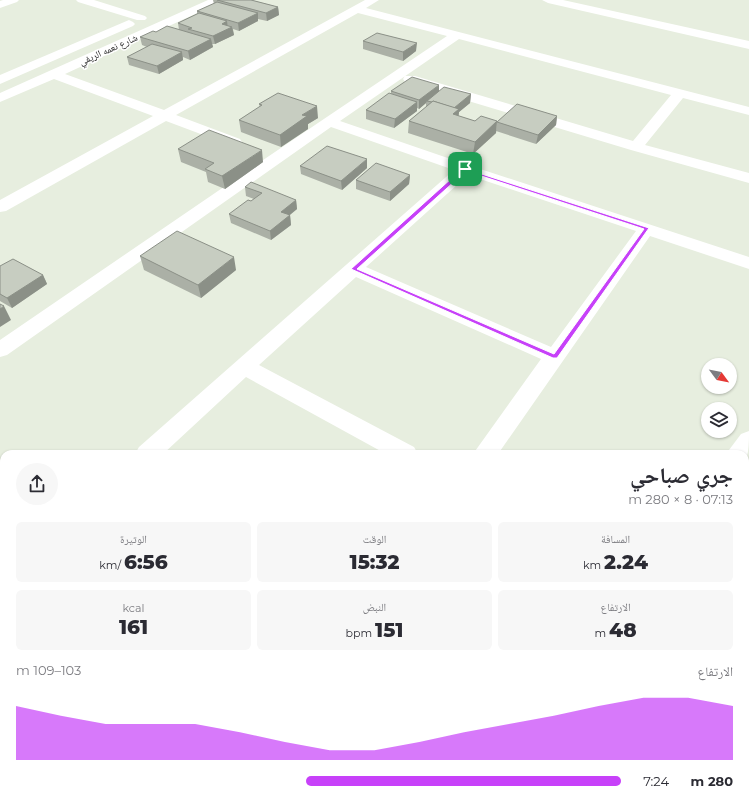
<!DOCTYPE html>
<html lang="ar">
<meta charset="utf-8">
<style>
body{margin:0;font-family:Montserrat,"Noto Naskh Arabic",sans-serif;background:#f7f7f7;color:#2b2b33;direction:rtl;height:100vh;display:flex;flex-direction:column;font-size:15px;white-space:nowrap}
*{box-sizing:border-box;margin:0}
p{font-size:13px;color:#7c7c81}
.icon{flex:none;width:22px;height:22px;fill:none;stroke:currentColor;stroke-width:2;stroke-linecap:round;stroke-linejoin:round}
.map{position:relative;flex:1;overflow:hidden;direction:ltr}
.drawer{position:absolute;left:0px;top:450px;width:749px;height:354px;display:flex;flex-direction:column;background:#fff;border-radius:12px 12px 0 0;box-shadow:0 1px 3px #0004;direction:rtl}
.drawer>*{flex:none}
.needle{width:26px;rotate:122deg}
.tools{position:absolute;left:701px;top:358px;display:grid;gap:8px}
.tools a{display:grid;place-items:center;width:36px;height:36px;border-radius:50%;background:#fff;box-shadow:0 1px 3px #0004;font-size:20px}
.pin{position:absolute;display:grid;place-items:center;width:34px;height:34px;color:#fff;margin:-17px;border-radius:8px;box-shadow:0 2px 6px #0006}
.round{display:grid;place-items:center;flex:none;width:42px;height:42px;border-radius:21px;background:#f7f7f7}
.overview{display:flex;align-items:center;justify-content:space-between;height:68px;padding:0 16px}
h1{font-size:22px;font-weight:800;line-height:30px}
.stats{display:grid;grid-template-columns:repeat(3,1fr);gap:6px;height:68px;padding:4px 16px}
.stats div{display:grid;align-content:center;border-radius:6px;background:#f7f7f7;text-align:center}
.stats b{font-size:20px;font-weight:800}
.stats small{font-size:11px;font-weight:400}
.stats p{font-size:11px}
.chart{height:112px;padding:8px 16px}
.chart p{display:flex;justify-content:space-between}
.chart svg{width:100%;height:72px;margin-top:4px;fill:#c741f9;opacity:.7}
ul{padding:0 16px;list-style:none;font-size:13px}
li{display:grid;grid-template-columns:64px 48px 1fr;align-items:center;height:30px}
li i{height:10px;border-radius:5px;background:#c741f9}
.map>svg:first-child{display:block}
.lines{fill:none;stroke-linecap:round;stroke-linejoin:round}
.minor{fill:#fff;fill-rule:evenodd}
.wall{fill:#abb0a6}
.shaded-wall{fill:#8b9087}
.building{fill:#c7cdc1;stroke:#8b9087}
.route{fill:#c741f9;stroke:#fff;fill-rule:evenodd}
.labels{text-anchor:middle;stroke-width:3;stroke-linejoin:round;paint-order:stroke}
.far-street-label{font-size:10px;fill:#2c2c2c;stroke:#fff}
</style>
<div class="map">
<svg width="749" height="804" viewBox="0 0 749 804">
<rect width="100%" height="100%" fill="#e7eedf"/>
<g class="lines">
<g class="minor">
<polygon points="3,0 19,0 17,2 0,8 0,1"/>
<polygon points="76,0 94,0 145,16 147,18 145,20 137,20 78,2"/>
<path d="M208,0H223L221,2L65,74L164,110L365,0H379L366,8L749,107V115L683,98L645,145L749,173V183L631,150L405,82L403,79L405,76H415L633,141L671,95L459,39L340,121L471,166L749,257V269L650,236L498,454H473L541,359L356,277L259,365L414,447L418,454H386L246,377L163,454H135L139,447L454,170L331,127L7,355L0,357V340L272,154L447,36L358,13L176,115L240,139L242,142L240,145L235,146L230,145L166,121L6,211L0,212V200L153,116L54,79L0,102V93ZM468,175L636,231L551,347L366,267Z"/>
<polygon points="542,0 563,0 749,41 749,49 548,3"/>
<polygon points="129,20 133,22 135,24 133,26 0,84 0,75"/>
<path d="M749,431C749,440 749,455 745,461V454H726L741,434Z"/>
<polygon points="0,533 4,534 4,559 0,557"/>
<polygon points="152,800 186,800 185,804 151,804"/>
<polygon points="324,800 359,800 360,804 325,804"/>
<polygon points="651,800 686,800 687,804 652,804"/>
</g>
</g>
<g class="wall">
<polygon points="213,0 251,0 278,7 279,15 267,21 258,19 258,21 239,31 233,29 234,35 215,44 212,44 213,47 190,60 183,57 183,60 159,74 129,65 127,57 147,47 142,45 140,37 156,32 179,30 178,23 197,14 197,11 214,4"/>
<polygon points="363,41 416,51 403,61 363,49"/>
<polygon points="391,91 439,91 471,94 470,103 459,112 458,116 475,121 497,121 496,133 473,154 408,133 409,121 426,107 426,103 419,109 417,108 417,111 394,128 366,119 366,110 391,94"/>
<polygon points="259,104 318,118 308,124 308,129 281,147 241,132 239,120 260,107"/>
<polygon points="557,116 556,125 536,144 496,131 497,122"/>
<polygon points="178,149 263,162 225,189 208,182 206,172 181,162"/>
<polygon points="300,166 367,168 342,190 301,174"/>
<polygon points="410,175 409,184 390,201 356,189 356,180"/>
<polygon points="245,187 296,200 297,209 290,215 291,225 271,240 231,223 229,214 254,199 246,196"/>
<polygon points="140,256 236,270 201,298 144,270"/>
<polygon points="0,266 43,275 47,284 12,308 0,301"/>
</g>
<g class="shaded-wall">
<polygon points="278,7 279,15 267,21 266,13"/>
<polygon points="258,13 258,21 239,31 238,23"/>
<polygon points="227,21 228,29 232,27 234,35 215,44 213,36 222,24"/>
<polygon points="211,39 213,47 190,60 188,51"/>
<polygon points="417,43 416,51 403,61 403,52"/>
<polygon points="182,52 183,60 159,74 157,66"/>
<polygon points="439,85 439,94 427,101 426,103 419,109 419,100"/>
<polygon points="471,94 470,103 459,112 458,122 452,127 453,109"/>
<polygon points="417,102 417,111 394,128 395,119"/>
<polygon points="317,106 318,118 308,124 308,129 281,147 280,135 302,115"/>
<polygon points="557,116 556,125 536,144 538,135"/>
<polygon points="497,121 496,133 473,154 475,142"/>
<polygon points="262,150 263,162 225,189 222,176"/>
<polygon points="367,159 367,168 342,190 341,181"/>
<polygon points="410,175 409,184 390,201 390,192"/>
<polygon points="296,200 297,209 282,221 281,212"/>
<polygon points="290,215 291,225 271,240 270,231"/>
<polygon points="234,257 236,270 201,298 198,285"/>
<polygon points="43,275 47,284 12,308 7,298"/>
<polygon points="4,306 11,320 0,327 0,309"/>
</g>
<g class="building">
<polygon points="217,0 251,0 278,7 266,13"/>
<polygon points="217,2 258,13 238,23 197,11"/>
<polygon points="199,13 227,21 222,24 232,27 213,36 188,29 192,28 178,23"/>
<polygon points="167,26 211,39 188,51 140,37 153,31 156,32"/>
<polygon points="377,33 417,43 403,52 363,41"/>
<polygon points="152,44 182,52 157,66 127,57"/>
<polygon points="412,77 439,85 419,100 391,91"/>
<polygon points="444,87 471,94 454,108 433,101 432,102 427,101"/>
<polygon points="278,93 317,106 302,115 307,116 280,135 239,120 262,105 259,104"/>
<polygon points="389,93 417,102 395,119 366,110"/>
<polygon points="433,101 459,109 453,114 475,121 481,116 497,121 475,142 409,121"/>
<polygon points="517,104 557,116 538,135 497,122"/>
<polygon points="209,130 262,150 222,176 205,169 214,163 178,149"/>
<polygon points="327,146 367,159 341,181 300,166"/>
<polygon points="376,163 410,175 390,192 356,180"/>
<polygon points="251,182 296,200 281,212 290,215 270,231 229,214 248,200 251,201 262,193 245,187"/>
<polygon points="177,231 234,257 198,285 140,256"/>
<polygon points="13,259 43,275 7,298 0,294 0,266"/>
<polygon points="0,304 4,306 0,309"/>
</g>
<path class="route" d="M463,168L649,228L557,358H553L351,269ZM466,171L644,229L554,354L357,269Z"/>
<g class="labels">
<g class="far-street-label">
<text transform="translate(108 49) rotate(-24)" y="4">شارع نعمه الريفي</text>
</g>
</g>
</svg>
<div class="tools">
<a><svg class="needle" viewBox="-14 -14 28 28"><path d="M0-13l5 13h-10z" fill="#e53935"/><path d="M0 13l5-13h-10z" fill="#7c7c81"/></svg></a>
<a><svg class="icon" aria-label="layers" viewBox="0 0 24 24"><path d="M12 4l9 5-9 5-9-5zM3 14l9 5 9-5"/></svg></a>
</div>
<div class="pin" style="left:465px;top:169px;background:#1e9e55"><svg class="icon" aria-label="arrive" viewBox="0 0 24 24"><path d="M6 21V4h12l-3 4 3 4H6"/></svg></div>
<section class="drawer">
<div class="overview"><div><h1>جري صباحي</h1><p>07:13 · 8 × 280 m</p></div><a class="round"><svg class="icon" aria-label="share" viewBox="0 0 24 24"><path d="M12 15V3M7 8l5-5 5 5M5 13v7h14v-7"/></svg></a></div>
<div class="stats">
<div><p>المسافة</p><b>2.24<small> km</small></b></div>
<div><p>الوقت</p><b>15:32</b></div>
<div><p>الوتيرة</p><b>6:56<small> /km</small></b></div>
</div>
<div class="stats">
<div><p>الارتفاع</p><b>48<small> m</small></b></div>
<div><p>النبض</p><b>151<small> bpm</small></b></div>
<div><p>kcal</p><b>161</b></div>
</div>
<div class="chart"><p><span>الارتفاع</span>103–109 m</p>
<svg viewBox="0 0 160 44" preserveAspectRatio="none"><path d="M0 44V11L10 17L20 22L30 22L40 22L50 27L60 33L70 38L80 38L90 33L100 27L110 22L120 17L130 11L140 6L150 6L160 11V44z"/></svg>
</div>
<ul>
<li><b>280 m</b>7:24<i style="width:52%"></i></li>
</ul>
</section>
</div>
